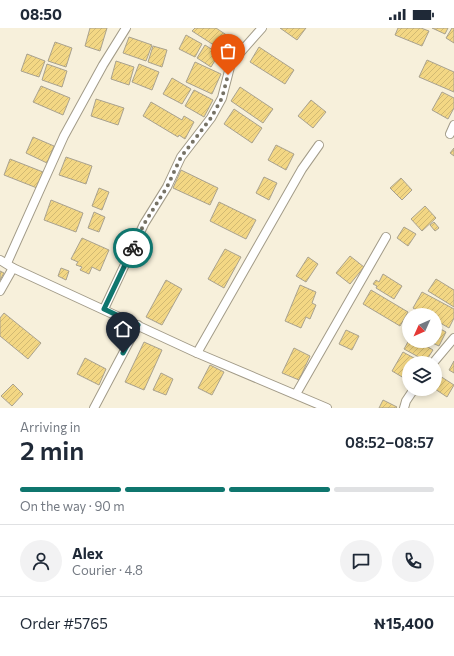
<!DOCTYPE html>
<meta charset="utf-8">
<style>
body{margin:0;font-family:Commissioner,sans-serif;background:#f2f2f3;color:#1f2937;height:100vh;display:flex;flex-direction:column;font-size:15px;white-space:nowrap}
*{box-sizing:border-box;margin:0}
p{font-size:13px;color:#747a83}
.icon{flex:none;width:22px;height:22px;fill:none;stroke:currentColor;stroke-width:2;stroke-linecap:round;stroke-linejoin:round}
.map{position:relative;height:380px;overflow:hidden}
.details{display:flex;flex-direction:column;background:#fff;flex:1}
.details>*{flex:none}
.needle{width:26px;rotate:225deg}
.buttons{position:absolute;left:402px;top:280px;display:grid;gap:8px}
.buttons a{display:grid;place-items:center;width:40px;height:40px;border-radius:50%;background:#fff;box-shadow:0 2px 6px #0003;font-size:20px}
.pin{position:absolute;display:grid;place-items:center;width:34px;height:34px;color:#fff;margin:-41px -17px;border-radius:50% 50% 50% 0;rotate:-45deg;box-shadow:0 0 4px #0007}
.pin .icon{rotate:45deg}
.courier{position:absolute;display:grid;place-items:center;width:40px;height:40px;margin:-20px;border:3px solid #0f766e;border-radius:50%;background:#fff;color:#222;box-shadow:0 1px 5px #0007}
.overview em{font-style:normal;font-weight:600}
.overview div{display:flex;flex-direction:column-reverse}
.overview{display:flex;align-items:center;justify-content:space-between;height:68px;padding:0 20px}
h1{font-size:26px;font-weight:600;line-height:30px}
.bar{display:grid;grid-template-columns:repeat(4,1fr);gap:6px 4px;align-content:center;height:48px;padding:0 20px}
.bar i{height:5px;border-radius:3px;background:#e0e1e3}
.bar .on{background:#0f766e}
.bar p{grid-column:span 4}
.line{display:flex;align-items:center;gap:10px;padding:0 20px;border-top:1px solid #e0e1e3}
.line div{flex:1}
.round{display:grid;place-items:center;flex:none;width:42px;height:42px;border-radius:21px;background:#f2f2f3}
.status{display:flex;justify-content:space-between;align-items:center;height:28px;padding:0 20px;background:#fff;direction:ltr}
.status svg{height:11px;fill:currentColor}
.map>svg:first-child{display:block}
.building{fill:url(#building-hatch);stroke:#a9a28f}
.lines{fill:none;stroke-linecap:round;stroke-linejoin:round}
.street-casing{stroke:#a29b88;stroke-width:10}
.street{stroke:#fff;stroke-width:8}
.done{stroke:#767265;stroke-width:4;stroke-dasharray:0 7.2}
.route{stroke:#0f766e;stroke-width:5}
</style>
<div class="status"><b>08:50</b><svg viewBox="0 0 49 12"><path d="M0 12V9h3v3zM5 12V6h3v6zM10 12V3h3v9zM15 12V0h3v12zM26 1h20v11H26zM47 4h2v5h-2z"/></svg></div>
<div class="map">
<svg width="454" height="380" viewBox="0 0 454 380">
<defs>
<pattern id="building-hatch" width="6" height="6" patternUnits="userSpaceOnUse"><rect width="6" height="6" fill="#f3d784"/><path d="M-1 1l2-2M0 6l6-6M5 7l2-2" fill="none" stroke="#d1b972"/></pattern>
</defs>
<rect width="100%" height="100%" fill="#f7f0db"/>
<!-- building -->
<g class="building">
<polygon points="90,0 107,0 100,23 85,18"/>
<polygon points="195,0 216,0 231,10 223,23 192,3"/>
<polygon points="280,0 306,0 297,12"/>
<polygon points="398,0 421,0 429,3 422,18 395,7"/>
<polygon points="432,0 448,0 445,6"/>
<polygon points="452,0 454,0 454,15 446,10"/>
<polygon points="186,7 202,16 195,29 179,21"/>
<polygon points="129,9 152,17 146,33 123,25"/>
<polygon points="55,14 72,20 66,39 48,33"/>
<polygon points="205,17 219,26 211,39 197,30"/>
<polygon points="153,18 167,22 162,39 148,34"/>
<polygon points="259,19 294,42 285,56 250,34"/>
<polygon points="27,26 45,33 39,49 21,43"/>
<polygon points="427,32 454,44 454,64 419,49"/>
<polygon points="116,33 134,39 129,57 111,51"/>
<polygon points="195,34 221,46 212,66 186,54"/>
<polygon points="47,36 67,43 62,59 42,52"/>
<polygon points="139,36 159,44 152,62 132,54"/>
<polygon points="172,50 191,61 182,76 163,66"/>
<polygon points="41,58 70,70 63,87 33,74"/>
<polygon points="240,59 273,81 263,95 231,73"/>
<polygon points="194,62 213,72 204,89 185,78"/>
<polygon points="442,64 454,70 454,80 448,91 432,82"/>
<polygon points="96,71 124,80 118,97 91,88"/>
<polygon points="311,72 326,84 313,100 298,88"/>
<polygon points="151,74 182,92 184,88 194,94 185,111 179,107 178,109 143,88"/>
<polygon points="234,81 262,100 252,115 224,96"/>
<polygon points="33,109 54,118 47,135 26,125"/>
<polygon points="276,117 294,126 286,142 268,132"/>
<polygon points="454,120 454,128 450,125"/>
<polygon points="66,129 92,138 86,156 59,147"/>
<polygon points="10,131 43,144 37,160 4,147"/>
<polygon points="181,142 218,160 210,177 173,160"/>
<polygon points="264,149 277,155 269,172 256,165"/>
<polygon points="401,150 412,162 402,172 390,160"/>
<polygon points="99,160 109,164 102,182 92,178"/>
<polygon points="51,172 83,185 76,204 44,192"/>
<polygon points="219,174 256,192 246,211 210,193"/>
<polygon points="425,178 436,190 422,203 411,191"/>
<polygon points="94,184 105,189 99,204 88,200"/>
<polygon points="434,194 439,200 435,203 430,197"/>
<polygon points="404,199 416,206 408,218 397,210"/>
<polygon points="82,210 109,222 100,243 92,239 89,246 80,242 82,239 76,237 78,234 71,231"/>
<polygon points="225,221 241,229 224,260 208,251"/>
<polygon points="350,228 364,239 350,256 336,245"/>
<polygon points="308,229 318,236 306,254 296,248"/>
<polygon points="61,240 69,243 66,252 58,248"/>
<polygon points="0,243 4,245 0,252"/>
<polygon points="383,246 402,258 394,271 376,260 377,258 373,256 376,252 379,254"/>
<polygon points="436,251 454,262 454,279 428,263"/>
<polygon points="166,252 182,261 162,297 146,289"/>
<polygon points="300,257 316,264 312,275 316,277 310,291 306,289 301,300 285,293"/>
<polygon points="371,262 408,284 400,298 363,276"/>
<polygon points="422,264 454,281 454,290 449,300 435,292 435,287 425,287 413,280"/>
<polygon points="4,285 41,315 28,331 0,308 0,290"/>
<polygon points="115,294 128,300 121,314 108,307"/>
<polygon points="435,298 446,304 439,318 428,313 435,313"/>
<polygon points="346,302 359,308 352,322 339,316"/>
<polygon points="409,312 418,313 433,322 426,333 404,321"/>
<polygon points="144,314 162,322 144,362 125,354"/>
<polygon points="294,320 310,328 299,352 282,345"/>
<polygon points="403,324 423,335 409,335 409,353 392,343"/>
<polygon points="85,330 106,341 99,357 77,346"/>
<polygon points="454,333 454,345 449,342"/>
<polygon points="210,337 224,344 212,367 198,360"/>
<polygon points="161,345 173,351 166,367 153,362"/>
<polygon points="440,348 454,357 447,369 435,361 435,356"/>
<polygon points="13,356 23,366 12,378 1,368"/>
<polygon points="383,372 397,379 396,380 379,380"/>
</g>
<g class="lines">
<!-- street casing -->
<g class="street-casing">
<g id="street">
<polyline points="450,106 454,97"/>
<polyline points="0,232 13,240 197,325 327,380"/>
<polyline points="7,235 64,108 103,37 126,0"/>
<polyline points="0,263 13,240"/>
<polyline points="104,281 144,196 167,159 181,129 211,90 222,70 231,35 262,0"/>
<polyline points="197,325 302,141 319,117"/>
<polyline points="433,335 454,310"/>
<polyline points="296,366 386,209"/>
<polyline points="94,380 138,297"/>
<polyline points="404,380 406,373 414,361"/>
</g>
</g>
<!-- street -->
<use href="#street" class="street"/>
</g>
<g class="lines">
<!-- done -->
<polyline class="done" points="133,220 144,196 167,159 181,129 211,90 222,70 228,47"/>
<!-- route -->
<polyline class="route" points="123,325 138,297 104,281 133,220"/>
</g>
</svg>
<div class="buttons">
<a><svg class="needle" viewBox="-14 -14 28 28"><path d="M0-13l5 13h-10z" fill="#e53935"/><path d="M0 13l5-13h-10z" fill="#747a83"/></svg></a>
<a><svg class="icon" aria-label="layers" viewBox="0 0 24 24"><path d="M12 4l9 5-9 5-9-5zM3 14l9 5 9-5"/></svg></a>
</div>
<div class="pin" style="left:228px;top:47px;background:#ea580c"><svg class="icon" aria-label="bag" viewBox="0 0 24 24"><path d="M5 8h14l-1 12H6zM9 8a3 3 0 0 1 6 0"/></svg></div>
<div class="pin" style="left:123px;top:325px;background:#1f2937"><svg class="icon" aria-label="home" viewBox="0 0 24 24"><path d="M3 11l9-7 9 7M6 9v11h12V9"/></svg></div>
<div class="courier" style="left:133px;top:220px"><svg class="icon" aria-label="bike" viewBox="0 0 24 24"><circle cx="6" cy="16" r="4"/><circle cx="18" cy="16" r="4"/><path d="M6 16l4-8h5l3 8M10 8l3 8H6M13 5h3"/></svg></div>
</div>
<section class="details">
<div class="overview"><div><h1>2 min</h1><p>Arriving in</p></div><em>08:52–08:57</em></div>
<div class="bar"><i class="on"></i><i class="on"></i><i class="on"></i><i></i><p>On the way · 90 m</p></div>
<div class="line" style="height:72px"><a class="round"><svg class="icon" aria-label="person" viewBox="0 0 24 24"><circle cx="12" cy="8" r="4"/><path d="M4 21q1-7 8-7t8 7"/></svg></a><div><b>Alex</b><p>Courier · 4.8</p></div><a class="round"><svg class="icon" aria-label="chat" viewBox="0 0 24 24"><path d="M4 5h16v11H9l-5 4z"/></svg></a><a class="round"><svg class="icon" aria-label="phone" viewBox="0 0 24 24"><path d="M5 4h4l2 5-3 2q2 4 5 5l2-3 5 2v4C11 20 4 13 5 4z"/></svg></a></div>
<div class="line" style="height:52px"><div>Order #5765</div><b>₦15,400</b></div>
</section>
